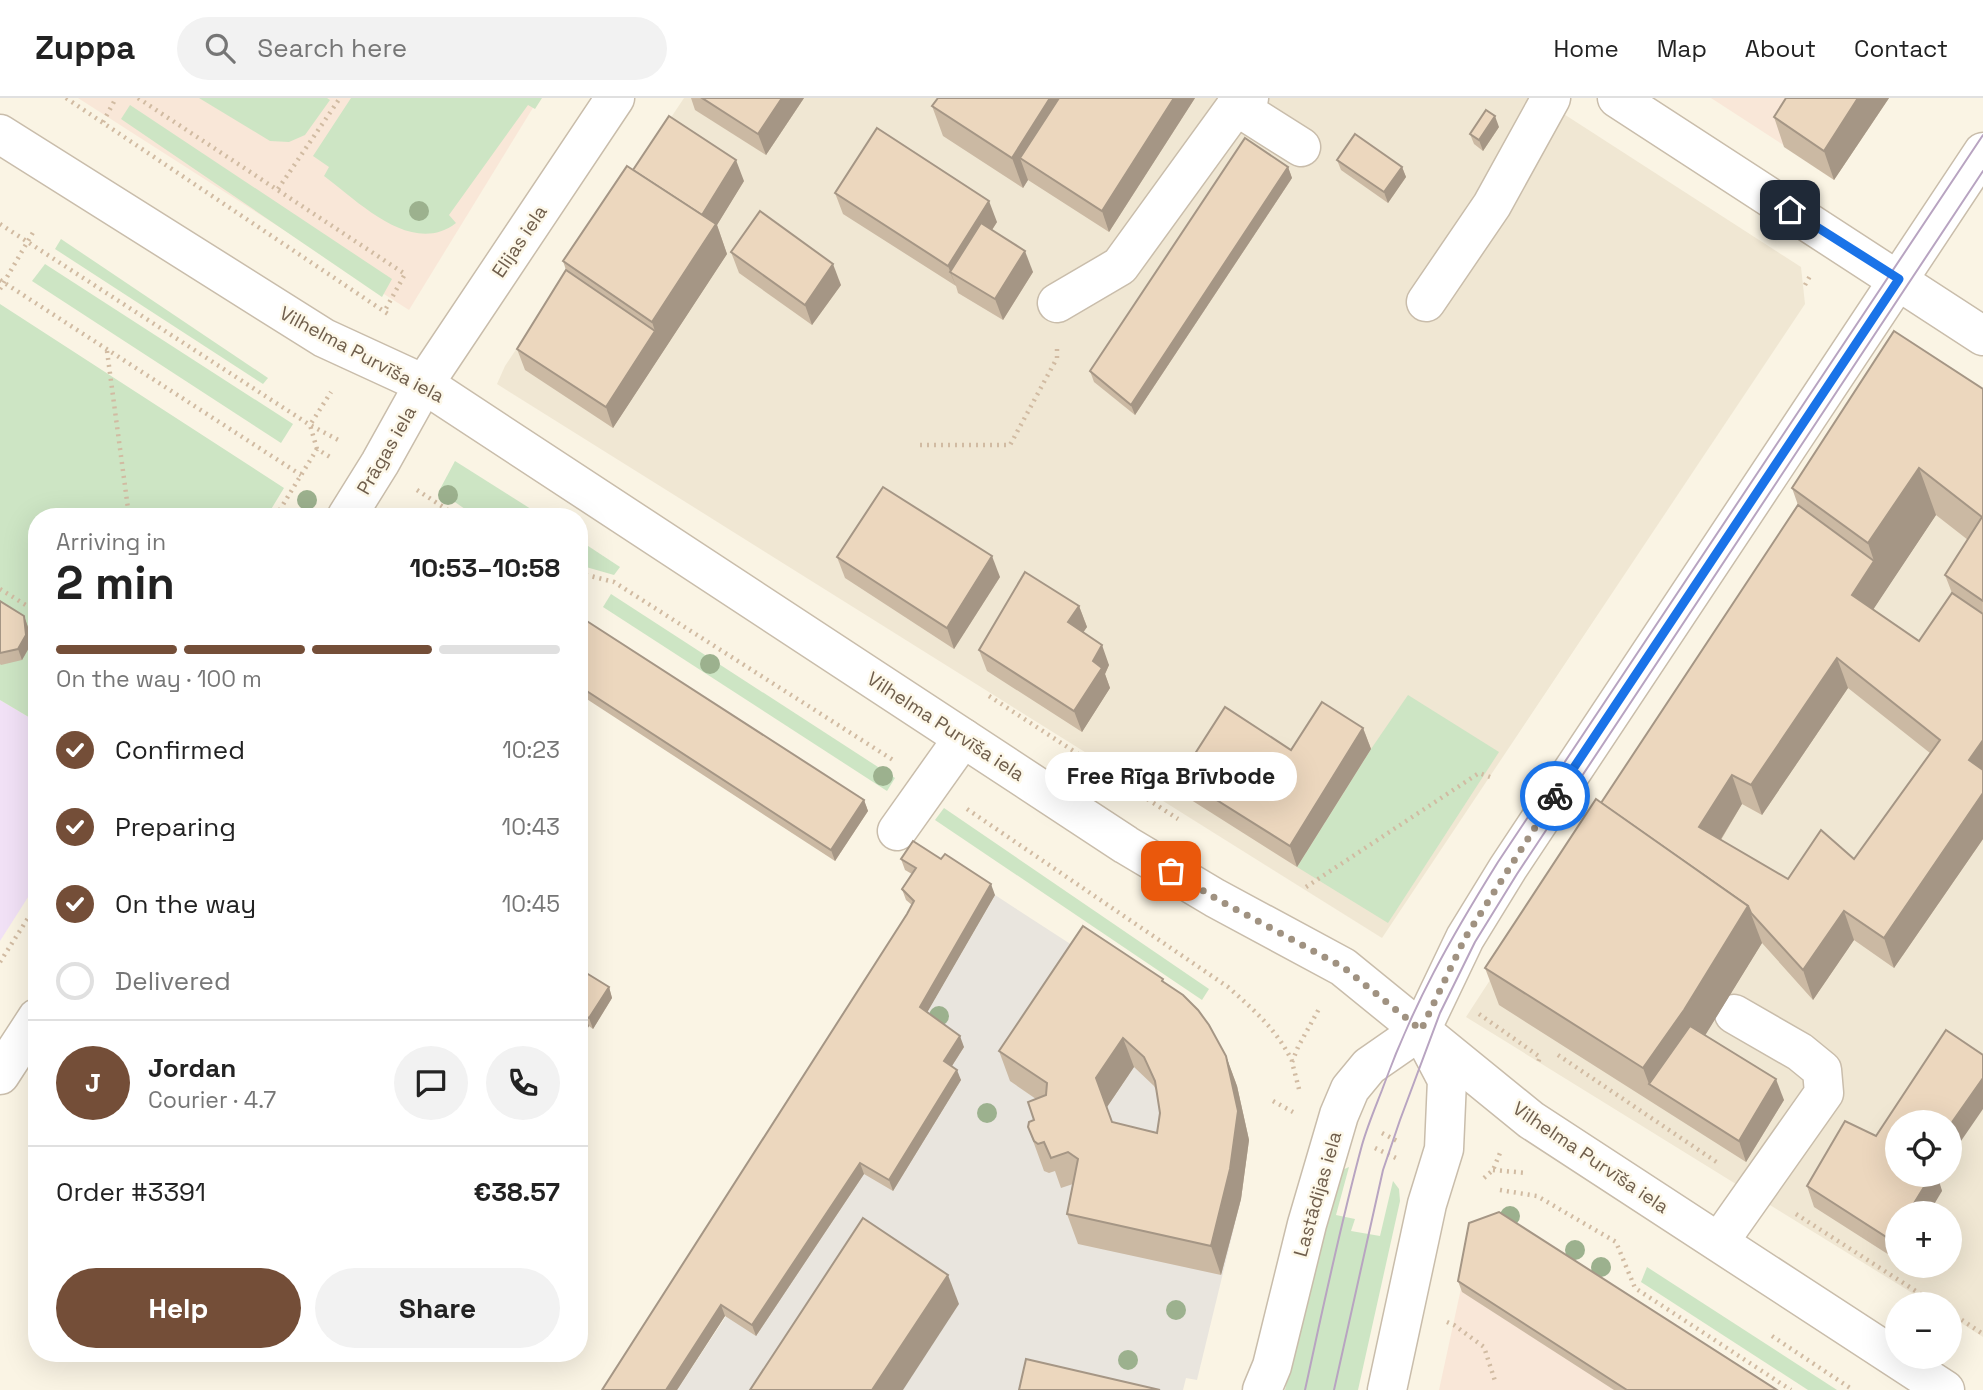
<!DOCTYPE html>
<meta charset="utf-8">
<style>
body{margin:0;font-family:"Space Grotesk",sans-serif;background:#f2f2f2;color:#222;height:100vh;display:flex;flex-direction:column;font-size:26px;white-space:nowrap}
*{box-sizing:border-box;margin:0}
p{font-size:23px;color:#767676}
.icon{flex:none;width:38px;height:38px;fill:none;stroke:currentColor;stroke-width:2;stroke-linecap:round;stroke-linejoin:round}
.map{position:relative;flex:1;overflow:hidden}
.side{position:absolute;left:28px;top:410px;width:560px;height:854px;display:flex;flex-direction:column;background:#fff;border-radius:28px;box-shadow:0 7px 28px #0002}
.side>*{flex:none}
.buttons{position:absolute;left:1885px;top:1012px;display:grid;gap:14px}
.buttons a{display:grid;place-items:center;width:77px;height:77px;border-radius:50%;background:#fff;box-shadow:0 7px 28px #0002;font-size:35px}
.pin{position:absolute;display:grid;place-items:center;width:60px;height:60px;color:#fff;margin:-30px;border-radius:14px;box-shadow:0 4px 10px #0006}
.courier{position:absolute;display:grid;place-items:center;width:70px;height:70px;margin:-35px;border:5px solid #1a73e8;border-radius:50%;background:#fff;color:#222;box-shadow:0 2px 9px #0007}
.bubble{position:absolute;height:49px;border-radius:24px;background:#fff;box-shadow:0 7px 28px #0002;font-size:23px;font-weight:600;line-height:49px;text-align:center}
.overview em{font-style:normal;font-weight:600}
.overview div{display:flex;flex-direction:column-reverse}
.overview{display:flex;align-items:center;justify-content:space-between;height:119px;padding:0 28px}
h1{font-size:46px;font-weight:600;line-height:52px}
.bar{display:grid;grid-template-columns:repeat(4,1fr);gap:10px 7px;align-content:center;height:84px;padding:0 28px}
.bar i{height:9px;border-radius:5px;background:#e0e0e0}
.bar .active{background:#744e38}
.bar p{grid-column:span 4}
.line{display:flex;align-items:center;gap:18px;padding:0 28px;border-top:2px solid #e0e0e0}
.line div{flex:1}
.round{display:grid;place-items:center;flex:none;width:74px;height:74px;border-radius:37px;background:#f2f2f2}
ol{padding:0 28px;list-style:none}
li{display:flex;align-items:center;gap:21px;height:77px}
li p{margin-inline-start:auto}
li .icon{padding:7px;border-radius:50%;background:#744e38;color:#fff;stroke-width:4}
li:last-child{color:#767676}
li i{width:38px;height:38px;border:4px solid #e0e0e0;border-radius:50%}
.primary-button{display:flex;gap:14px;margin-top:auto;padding:14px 28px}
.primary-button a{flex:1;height:80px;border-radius:42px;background:#744e38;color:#fff;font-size:28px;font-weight:600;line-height:80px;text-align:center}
.primary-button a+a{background:#f2f2f2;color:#222}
header{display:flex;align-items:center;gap:42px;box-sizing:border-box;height:98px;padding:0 35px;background:#fff;border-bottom:2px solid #e0e0e0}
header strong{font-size:33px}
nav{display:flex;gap:38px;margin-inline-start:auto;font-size:24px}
.search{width:490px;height:63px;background:#f2f2f2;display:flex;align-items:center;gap:18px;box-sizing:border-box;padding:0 24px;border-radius:38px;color:#767676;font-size:26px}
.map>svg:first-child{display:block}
.residential{fill:#f0e7d3;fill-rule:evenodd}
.commercial{fill:#f9e7d8}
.industrial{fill:#e9e5de}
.education{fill:#f1e1f6}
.green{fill:#cde5c4}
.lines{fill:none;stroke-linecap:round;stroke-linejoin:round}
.minor-casing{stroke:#c9bdab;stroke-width:41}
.path{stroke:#d1bba2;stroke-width:4.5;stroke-dasharray:2 5;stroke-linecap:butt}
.minor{stroke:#fff;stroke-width:38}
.tram{stroke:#b8a4c1;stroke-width:2}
.tree{fill:#9cb18e}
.wall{fill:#cbb9a3;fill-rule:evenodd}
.shaded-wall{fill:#a59685}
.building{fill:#ecd7be;stroke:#a59685;stroke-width:2;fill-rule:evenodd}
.done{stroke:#a09281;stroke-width:7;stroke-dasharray:0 12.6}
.route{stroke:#1a73e8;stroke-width:9}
.labels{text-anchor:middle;stroke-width:5;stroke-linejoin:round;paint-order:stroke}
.street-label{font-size:19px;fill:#6f5e4c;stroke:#fdf8e9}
</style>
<header>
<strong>Zuppa</strong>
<div class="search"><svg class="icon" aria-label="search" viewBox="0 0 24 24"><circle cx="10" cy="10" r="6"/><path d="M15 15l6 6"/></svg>Search here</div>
<nav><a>Home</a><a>Map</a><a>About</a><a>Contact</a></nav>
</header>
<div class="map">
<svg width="1983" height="1292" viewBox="0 0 1983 1292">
<rect width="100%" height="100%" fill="#faf4e4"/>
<!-- residential -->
<g class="residential">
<polygon points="684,0 1539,0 1801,169 1805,206 1382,840 497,286 505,268"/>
<path d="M1885,274l98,35v930l-33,-21v-12h-20l-464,-287zM1897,1024h53v52h-53zM1897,1115h53v52h-53z"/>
</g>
<!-- commercial -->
<g class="commercial">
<polygon points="78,0 539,0 409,212"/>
<polygon points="1711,0 1889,0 1785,48"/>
<polygon points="1473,1135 1765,1292 1439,1292"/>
</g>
<!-- industrial -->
<polygon class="industrial" points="995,797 1092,860 1237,988 1249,1042 1246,1063 1241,1101 1197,1282 1186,1280 1183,1292 677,1292 924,920"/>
<!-- education -->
<polygon class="education" points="0,602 37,624 37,785 0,843"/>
<!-- green -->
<g class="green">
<polygon points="199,0 327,0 330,2 305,37 289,44 270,43"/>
<path d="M351,0h191l-7,11 -7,-4 -79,110 7,8c-44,34 -97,-21 -132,-47l5,-9 -16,-11z"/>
<polygon points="130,7 392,181 382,199 121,21"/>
<polygon points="61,141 268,280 263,286 55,151"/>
<polygon points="45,166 293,326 281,345 32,183"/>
<polygon points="0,206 284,390 267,418 37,418 37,624 0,602"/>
<polygon points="455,363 542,418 475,418 439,393"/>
<polygon points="579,442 620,469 614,477 579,467"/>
<polygon points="611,496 895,680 887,693 603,509"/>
<polygon points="1408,597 1499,654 1388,825 1297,769 1371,651"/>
<polygon points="944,710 1209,891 1202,902 935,722"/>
<polygon points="1349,1069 1336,1117 1355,1121 1351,1133 1380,1138 1393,1083 1399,1091 1400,1103 1358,1292 1285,1292 1325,1115 1340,1073"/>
<polygon points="1647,1169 1837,1292 1808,1292 1641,1184"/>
</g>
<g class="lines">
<!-- minor casing -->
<g class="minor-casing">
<g id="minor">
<polyline points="1617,0 1983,238"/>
<polyline points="1236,8 1301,49"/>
<polyline points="0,36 324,240 424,286 1126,747 1215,800 1343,869 1531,1022 1945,1292"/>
<polyline points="1426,204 1492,107 1551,0"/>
<polyline points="1057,205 1120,168 1236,8 1249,0"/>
<polyline points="347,418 380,365 424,286 615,0"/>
<polyline points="897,733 963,640"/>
<polyline points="0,977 37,920"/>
<polyline points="1719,1144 1824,995 1822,972 1800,954 1734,916"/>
<polyline points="1262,1292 1272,1268 1307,1126 1339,1017 1350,991 1369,968 1421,932 1465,840 1508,770 1983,54"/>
<polyline points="1387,1292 1427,1106 1444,1051 1447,982 1426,942"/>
</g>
</g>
<!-- path -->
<g class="path">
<polyline points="66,0 388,216"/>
<polyline points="138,0 405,176 384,214"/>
<polyline points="103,24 116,0"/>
<polyline points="278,91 340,0"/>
<polyline points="0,126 310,327 342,344"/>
<polyline points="0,182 301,377"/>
<polyline points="1805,187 1810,178"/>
<polyline points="0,191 35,131"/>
<polyline points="107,253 129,418"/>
<polyline points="920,347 1010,347 1057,260 1057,250"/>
<polyline points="317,351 310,327 331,294"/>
<polyline points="417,392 457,418"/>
<polyline points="276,418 317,351 330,359"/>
<polyline points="579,475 614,484 893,662"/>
<polyline points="0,491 37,514"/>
<polyline points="989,598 1178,721"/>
<path d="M967,711l261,178c26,23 49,43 64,74"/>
<polyline points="1306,789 1479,675 1490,679"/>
<polyline points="0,864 37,806"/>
<polyline points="1479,916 1540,959 1537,967"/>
<polyline points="1558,957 1718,1065"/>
<polyline points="1299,991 1292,964 1298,949 1320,909"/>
<polyline points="1273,1003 1293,1014"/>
<polyline points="1382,1035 1399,1044"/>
<polyline points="1375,1050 1396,1060"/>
<polyline points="1493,1072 1527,1075"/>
<polyline points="1484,1080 1493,1072 1500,1055"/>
<polyline points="1500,1092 1537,1098 1616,1144 1635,1190 1791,1292"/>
<polyline points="1796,1116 1936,1206"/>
<polyline points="1950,1214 1983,1236"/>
<polyline points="1447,1224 1454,1227 1484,1249 1496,1286"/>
<polyline points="1772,1238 1853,1292"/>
</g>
<!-- minor -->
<use href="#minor" class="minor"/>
<!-- tram -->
<g class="tram">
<path d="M1305,1292c18,-82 35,-164 57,-245 5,-18 13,-37 20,-55 31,-86 68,-151 116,-228l485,-727"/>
<polyline points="1334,1292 1383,1072 1400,1022 1440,915 1475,844 1517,776 1983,73"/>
</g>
</g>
<!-- trees -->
<g class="tree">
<circle cx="419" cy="113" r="10"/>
<circle cx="448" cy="397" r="10"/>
<circle cx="307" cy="402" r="10"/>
<circle cx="710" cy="566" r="10"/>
<circle cx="883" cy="678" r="10"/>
<circle cx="939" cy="918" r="10"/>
<circle cx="987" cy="1015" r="10"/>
<circle cx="1510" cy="1118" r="10"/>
<circle cx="1575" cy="1152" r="10"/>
<circle cx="1601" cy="1169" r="10"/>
<circle cx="1176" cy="1212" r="10"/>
<circle cx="1128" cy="1262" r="10"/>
</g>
<!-- wall -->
<g class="wall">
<polygon points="691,0 804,0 766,57 695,12"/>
<polygon points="1195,0 1109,134 1028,82 1023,90 943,38 932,8"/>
<polygon points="1889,0 1834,82 1784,49 1774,19"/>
<polygon points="1499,29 1483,53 1474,46 1470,36"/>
<polygon points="1337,62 1402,69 1406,79 1388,105 1341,72"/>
<polygon points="1288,69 1292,80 1135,317 1094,284 1090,273"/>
<polygon points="633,72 744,83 717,127 727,156 613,330 525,272 517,251 566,172 563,163"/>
<polygon points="835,95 997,124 992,132 1033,174 1003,222 958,195 956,188 843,116"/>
<polygon points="731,154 841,187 812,227 739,175"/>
<path d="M1983,291v450l-89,129 -40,-28 -41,60 -51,-57 -57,92 79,65 -38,62 -247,-157 -14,-37 116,-165 197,-298 -6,-17zM1936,417l32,25 -23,35 7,18 -33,48 -46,-32zM1848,590l82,65 -76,106 -66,20 -67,-39 21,-36 20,11z"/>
<polygon points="837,459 1000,479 954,551 845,480"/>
<polygon points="0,503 24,518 28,529 30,548 22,562 1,567 0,566"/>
<polygon points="1079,508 1087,529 1083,534 1109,567 1105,576 1110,590 1082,634 987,573 979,552"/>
<polygon points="579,518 864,702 868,713 835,763 579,596"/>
<polygon points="1363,630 1371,651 1297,769 1188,700 1180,679 1291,652"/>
<polygon points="901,761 995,797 927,914 964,949 952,968 961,982 893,1093 864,1076 756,1238 725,1218 677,1292 602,1292 907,816 912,807 906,802 902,791 912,776 905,772"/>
<polygon points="580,861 585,874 609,889 612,900 593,931 589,928 579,944"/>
<path d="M1164,885l62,73 11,30 12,54 -8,59 -20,76 -143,-31 -11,-30 6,-30 -12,4 -6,-17 -6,2 -5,-2 -16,-44 6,-7 2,-21 -26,-18 -11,-30zM1134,969l20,19 3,6 3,21 -3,20 -45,-11 -5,-15z"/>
<polygon points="1936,1077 1942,1093 1897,1115 1897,1162 1814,1109 1807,1088"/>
<polygon points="1458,1183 1777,1292 1614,1292 1462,1194"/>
</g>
<!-- shaded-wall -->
<g class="shaded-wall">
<polygon points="782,0 804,0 766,57 758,36"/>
<polygon points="1050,0 1080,0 1020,60 1028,82 1023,90 1012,60"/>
<polygon points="1174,0 1195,0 1109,134 1102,113"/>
<polygon points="1858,0 1889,0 1834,82 1824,53"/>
<polygon points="1495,18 1499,29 1483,53 1479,42"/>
<polygon points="736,62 744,83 717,127 727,156 613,330 606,309 655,233 652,224 700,121"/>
<polygon points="1288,69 1292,80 1135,317 1131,307"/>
<polygon points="1402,69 1406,79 1388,105 1384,94"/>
<polygon points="989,103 997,124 961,180 950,174 956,188 948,168"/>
<polygon points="1025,153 1033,174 1003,222 995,201"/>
<polygon points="833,166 841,187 812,227 805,207"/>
<polygon points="1919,370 1936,417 1863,527 1852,497 1874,463 1868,445"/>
<polygon points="992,458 1000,479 954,551 947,530"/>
<polygon points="1079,508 1087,529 1076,545 1068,524"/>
<polygon points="24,518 28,529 30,548 22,562 18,551"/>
<polygon points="1102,547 1109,567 1105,576 1110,590 1082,634 1074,613 1093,563"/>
<polygon points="1837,560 1848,590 1762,717 1751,687"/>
<polygon points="1363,630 1371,651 1297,769 1290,748"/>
<polygon points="1983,642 1983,688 1969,662"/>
<polygon points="1732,677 1742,706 1710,759 1699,729"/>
<polygon points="1983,695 1983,741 1894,870 1884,840"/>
<polygon points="864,702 868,713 835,763 831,752"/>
<polygon points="991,786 995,797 924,920 920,909"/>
<polygon points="1748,808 1762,845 1698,949 1649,986 1643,970"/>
<polygon points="1844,813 1854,842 1813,902 1803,872"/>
<polygon points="580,861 588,882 579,896 579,863"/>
<polygon points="609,889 612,900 593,931 589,920"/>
<polygon points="585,918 589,928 579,944 579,926"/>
<polygon points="960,938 964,949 948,974 944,963"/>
<polygon points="1123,940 1134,969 1107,1009 1096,980"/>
<polygon points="1226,958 1237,988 1249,1042 1241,1101 1221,1177 1211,1148"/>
<polygon points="957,972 961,982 893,1093 889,1082"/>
<polygon points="1983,980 1983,1011 1950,1059 1950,1027"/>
<polygon points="1776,981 1784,1002 1746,1064 1739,1043"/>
<polygon points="860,1065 864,1076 756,1238 752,1227"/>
<polygon points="1927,1076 1937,1076 1942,1093 1929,1115 1908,1115"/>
<polygon points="1897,1132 1897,1159 1891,1142"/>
<polygon points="948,1177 959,1206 903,1292 872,1292"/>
<polygon points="721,1207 725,1218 677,1292 666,1292"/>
</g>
<!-- building -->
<g class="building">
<polygon points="702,0 782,0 758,36"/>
<polygon points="938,0 1050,0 1012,60 932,8"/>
<polygon points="1059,0 1174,0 1102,113 1020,60"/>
<polygon points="1786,0 1858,0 1824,53 1774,19"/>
<polygon points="1486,12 1495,18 1479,42 1470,36"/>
<polygon points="669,18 736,62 702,117 633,72"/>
<polygon points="877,30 989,103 948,168 835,95"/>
<polygon points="1355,36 1402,69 1384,94 1337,62"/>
<polygon points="1245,40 1288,69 1131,307 1090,273"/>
<polygon points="627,68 716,126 652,224 563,163"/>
<polygon points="760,113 833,166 805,207 731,154"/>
<polygon points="981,125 1025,153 995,201 950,174"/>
<polygon points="566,172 655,233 606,309 517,251"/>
<polygon points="1894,233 1983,291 1983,503 1945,477 1982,419 1919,370 1868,445 1792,390"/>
<polygon points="883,389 992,458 947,530 837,459"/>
<path d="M1798,407l76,56 -22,34 67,46 33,-48 31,21v126l-14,20 14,10v23l-99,145 -40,-27 -41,59 -52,-57 -3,-7 -147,-103zM1837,560l103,82 -86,119 -33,-29 -33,49 -89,-52 33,-52 19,10z"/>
<polygon points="1025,474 1079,508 1068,524 1102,547 1093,563 1102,570 1074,613 979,552"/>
<polygon points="0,503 24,518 26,537 18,551 0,555"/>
<polygon points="579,518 864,702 831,752 579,588"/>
<polygon points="1322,604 1363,630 1290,748 1180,679 1225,609 1291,652"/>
<polygon points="1596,701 1748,808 1684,912 1643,970 1485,870"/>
<polygon points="913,743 941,761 945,756 991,786 920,909 960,938 944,963 957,972 889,1082 860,1065 752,1227 721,1207 666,1292 602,1292 907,816 914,803 902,791 916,770 901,761"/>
<path d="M1083,828l80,53 -1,2 21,14 15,15 11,15 17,31 12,55 -8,58 -19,77 -144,-32 11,-55 -10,-7 -17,6 -7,-16 -6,2 -4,-3 -6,-14 1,-5 5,-2 -6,-18 18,-7 1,-12 -48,-32zM1123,940l21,19 11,24 5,32 -3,20 -45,-11 -16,-44z"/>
<polygon points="583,873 609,889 589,920 585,918 579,926 579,879"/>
<polygon points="1690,928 1776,981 1739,1043 1649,986"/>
<polygon points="1946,932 1983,957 1983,980 1950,1027 1950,1024 1897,1024 1897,1076 1932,1076 1908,1115 1897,1115 1897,1132 1891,1142 1807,1088 1845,1023 1876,1038"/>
<polygon points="1499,1114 1777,1292 1627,1292 1458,1183 1469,1125"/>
<polygon points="863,1120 948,1177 872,1292 750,1292"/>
<polygon points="1026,1261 1160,1292 1019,1292"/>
</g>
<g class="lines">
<!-- done -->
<polyline class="done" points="1171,773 1215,800 1343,869 1421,932 1465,840 1555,698"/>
<!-- route -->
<polyline class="route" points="1555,698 1899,181 1790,112"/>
</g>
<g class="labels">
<!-- street labels -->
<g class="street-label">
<text transform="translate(519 143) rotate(-56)" y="7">Elijas iela</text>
<text transform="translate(362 256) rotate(28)" y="7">Vilhelma Purvīša iela</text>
<text transform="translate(386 352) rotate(-60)" y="7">Prāgas iela</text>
<text transform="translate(946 628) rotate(33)" y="7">Vilhelma Purvīša iela</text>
<text transform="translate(1591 1059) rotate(34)" y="7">Vilhelma Purvīša iela</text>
<text transform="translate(1317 1096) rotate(-74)" y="7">Lastādijas iela</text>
</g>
</g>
</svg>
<div class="buttons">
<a><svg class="icon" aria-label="locate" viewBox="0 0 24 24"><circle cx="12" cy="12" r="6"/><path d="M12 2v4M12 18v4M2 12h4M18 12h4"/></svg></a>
<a>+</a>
<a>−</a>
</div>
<div class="pin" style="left:1171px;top:773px;background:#ea580c"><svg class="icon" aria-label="bag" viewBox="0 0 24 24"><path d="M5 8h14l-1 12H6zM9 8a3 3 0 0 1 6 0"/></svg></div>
<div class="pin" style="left:1790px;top:112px;background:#1f2937"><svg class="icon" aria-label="home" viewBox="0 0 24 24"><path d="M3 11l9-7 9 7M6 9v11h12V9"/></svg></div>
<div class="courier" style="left:1555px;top:698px"><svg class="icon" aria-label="bike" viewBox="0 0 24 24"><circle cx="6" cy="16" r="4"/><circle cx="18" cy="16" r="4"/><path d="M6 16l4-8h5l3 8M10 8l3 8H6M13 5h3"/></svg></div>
<div class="bubble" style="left:1045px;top:654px;width:252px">Free Rīga Brīvbode</div>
<section class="side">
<div class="overview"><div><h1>2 min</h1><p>Arriving in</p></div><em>10:53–10:58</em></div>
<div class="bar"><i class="active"></i><i class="active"></i><i class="active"></i><i></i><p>On the way · 100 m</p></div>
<ol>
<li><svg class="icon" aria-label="check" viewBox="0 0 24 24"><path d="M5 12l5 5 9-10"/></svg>Confirmed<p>10:23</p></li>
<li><svg class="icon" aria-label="check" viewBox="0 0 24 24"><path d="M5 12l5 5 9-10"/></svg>Preparing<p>10:43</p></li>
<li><svg class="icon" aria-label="check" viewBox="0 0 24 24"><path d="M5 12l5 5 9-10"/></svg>On the way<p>10:45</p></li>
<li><i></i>Delivered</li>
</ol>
<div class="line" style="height:126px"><b class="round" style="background:#744e38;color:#fff">J</b><div><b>Jordan</b><p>Courier · 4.7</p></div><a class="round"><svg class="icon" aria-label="chat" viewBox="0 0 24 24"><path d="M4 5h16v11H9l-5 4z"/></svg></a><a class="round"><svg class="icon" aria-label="phone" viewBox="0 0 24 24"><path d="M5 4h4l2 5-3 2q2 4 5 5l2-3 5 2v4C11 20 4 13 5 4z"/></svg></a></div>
<div class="line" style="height:91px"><div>Order #3391</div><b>€38.57</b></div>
<div class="primary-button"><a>Help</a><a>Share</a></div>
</section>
</div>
